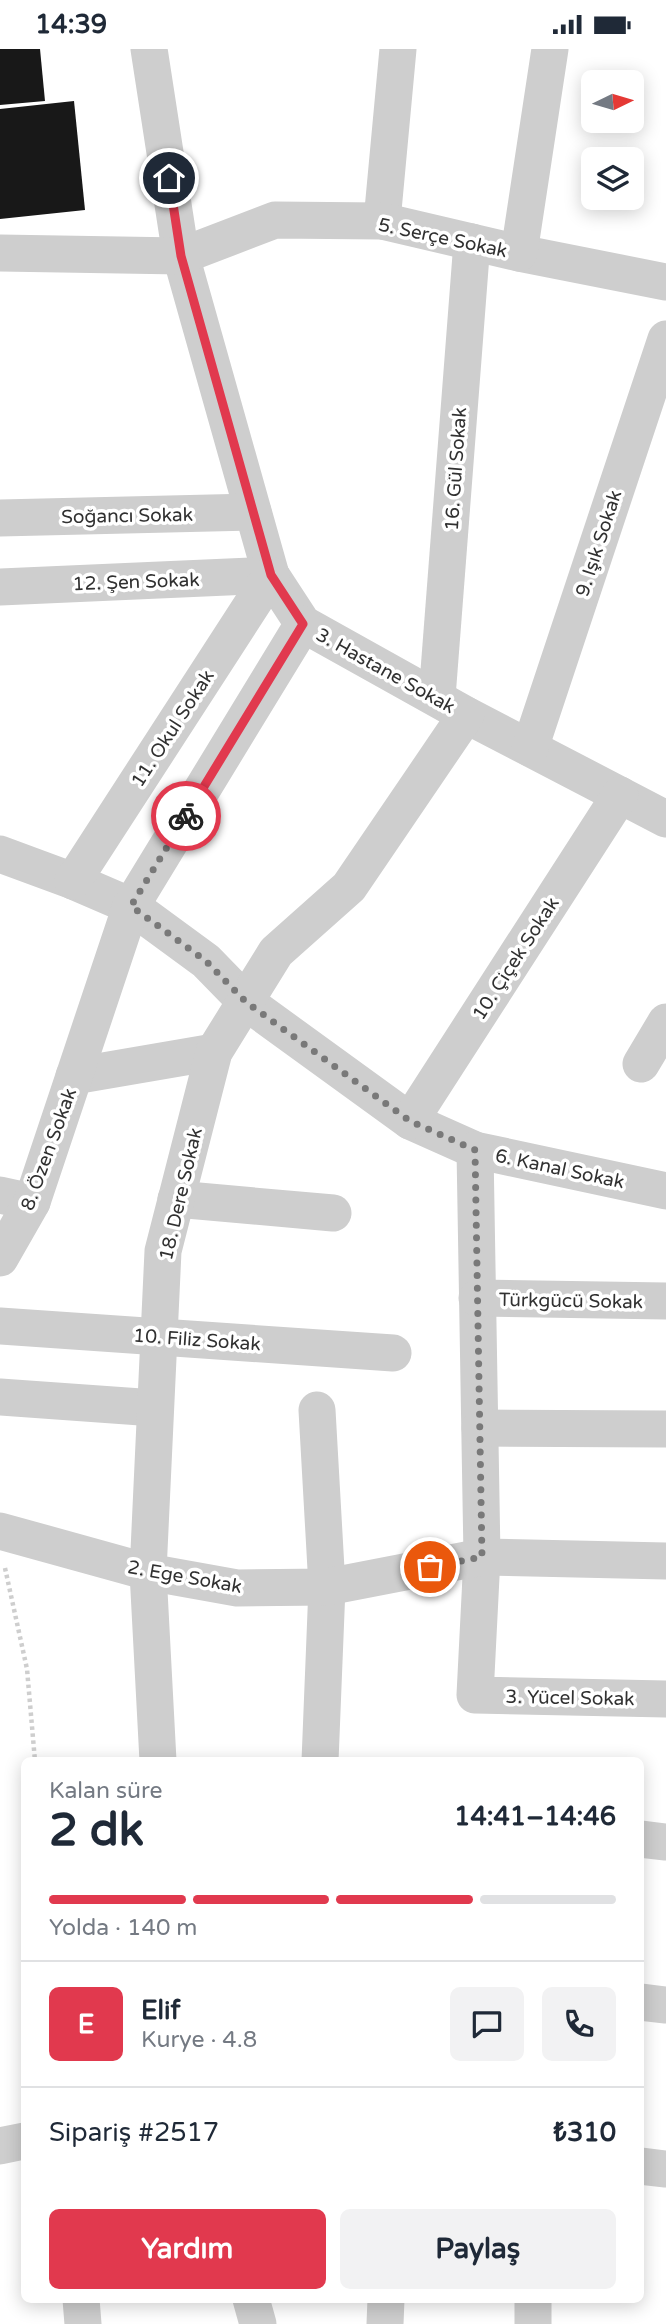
<!DOCTYPE html>
<html lang="tr">
<meta charset="utf-8">
<style>
body{margin:0;font-family:"Varela Round",sans-serif;background:#f2f2f3;color:#1f2937;height:100vh;display:flex;flex-direction:column;font-size:26px;white-space:nowrap}
*{box-sizing:border-box;margin:0}
p{font-size:23px;color:#747a83}
.icon{flex:none;width:38px;height:38px;fill:none;stroke:currentColor;stroke-width:2;stroke-linecap:round;stroke-linejoin:round}
.map{position:relative;flex:1;overflow:hidden}
.panel{position:absolute;left:21px;top:1708px;width:623px;height:546px;display:flex;flex-direction:column;background:#fff;border-radius:10px;box-shadow:0 4px 18px #0003}
.panel>*{flex:none}
.needle{width:46px;rotate:85deg}
.controls{position:absolute;left:581px;top:21px;display:grid;gap:14px}
.controls a{display:grid;place-items:center;width:63px;height:63px;border-radius:10px;background:#fff;box-shadow:0 4px 18px #0003;font-size:35px}
.pin{position:absolute;display:grid;place-items:center;width:60px;height:60px;color:#fff;margin:-30px;border:4px solid #fff;border-radius:50%;box-shadow:0 2px 7px #0007}
.courier{position:absolute;display:grid;place-items:center;width:70px;height:70px;margin:-35px;border:5px solid #e1394e;border-radius:50%;background:#fff;color:#222;box-shadow:0 2px 9px #0007}
.headline em{font-style:normal;font-weight:700}
.headline div{display:flex;flex-direction:column-reverse}
.headline{display:flex;align-items:center;justify-content:space-between;height:119px;padding:0 28px}
h1{font-size:46px;font-weight:700;line-height:52px}
.bar{display:grid;grid-template-columns:repeat(4,1fr);gap:10px 7px;align-content:center;height:84px;padding:0 28px}
.bar i{height:9px;border-radius:5px;background:#e0e1e3}
.bar .selected{background:#e1394e}
.bar p{grid-column:span 4}
.line{display:flex;align-items:center;gap:18px;padding:0 28px;border-top:2px solid #e0e1e3}
.line div{flex:1}
.round{display:grid;place-items:center;flex:none;width:74px;height:74px;border-radius:10px;background:#f2f2f3}
.cta{display:flex;gap:14px;margin-top:auto;padding:14px 28px}
.cta a{flex:1;height:80px;border-radius:10px;background:#e1394e;color:#fff;font-size:28px;font-weight:700;line-height:80px;text-align:center}
.cta a+a{background:#f2f2f3;color:#1f2937}
.status{display:flex;justify-content:space-between;align-items:center;height:49px;padding:0 35px;background:#fff;direction:ltr}
.status svg{height:19px;fill:currentColor}
.map>svg:first-child{display:block}
.building{fill:#181818}
.lines{fill:none;stroke-linecap:round;stroke-linejoin:round}
.path{stroke:#cecece;stroke-width:4.5;stroke-dasharray:3.5 3.5;stroke-linecap:butt}
.minor{stroke:#cecece;stroke-width:37}
.done{stroke:#797979;stroke-width:7;stroke-dasharray:0 12.6}
.route{stroke:#e1394e;stroke-width:9}
.labels{text-anchor:middle;stroke-width:7;stroke-linejoin:round;paint-order:stroke}
.street-label{font-size:19px;fill:#313131;stroke:#fff}
</style>
<div class="status"><b>14:39</b><svg viewBox="0 0 49 12"><path d="M0 12V9h3v3zM5 12V6h3v6zM10 12V3h3v9zM15 12V0h3v12zM26 1h20v11H26zM47 4h2v5h-2z"/></svg></div>
<div class="map">
<svg width="666" height="2275" viewBox="0 0 666 2275">
<rect width="100%" height="100%" fill="#fff"/>
<!-- building -->
<g class="building">
<polygon points="0,0 40,0 45,52 0,56"/>
<polygon points="74,52 85,161 0,170 0,60"/>
</g>
<g class="lines">
<!-- path -->
<polyline class="path" points="5,1519 27,1620 35,1712"/>
<!-- minor -->
<g class="minor">
<polyline points="149,0 181,207 271,526 303,575 466,666 666,770"/>
<polyline points="382,172 398,0"/>
<polyline points="0,204 181,207 275,171 382,172 519,204 666,233"/>
<polyline points="519,204 550,0"/>
<polyline points="0,469 253,463"/>
<polyline points="0,538 271,526"/>
<polyline points="437,648 472,193"/>
<polyline points="530,699 666,290"/>
<polyline points="0,805 73,832 131,857 206,912 246,953 410,1072 475,1101 666,1142"/>
<polyline points="73,832 271,526"/>
<polyline points="641,1015 666,973"/>
<polyline points="74,1027 214,1003"/>
<polyline points="410,1072 620,746"/>
<polyline points="475,1101 482,1508 475,1646 666,1650"/>
<polyline points="0,1146 32,1153"/>
<polyline points="176,1150 333,1164"/>
<polyline points="0,1209 32,1153 131,857 303,575"/>
<polyline points="477,1249 666,1252"/>
<polyline points="0,1277 393,1304"/>
<polyline points="0,1348 155,1359"/>
<polyline points="317,1361 327,1538 320,1712"/>
<polyline points="480,1379 666,1380"/>
<polyline points="0,1482 148,1523 237,1539 327,1538 482,1508 666,1512"/>
<polyline points="158,1712 148,1523 163,1202 214,1003 276,903 349,838 466,666"/>
<polyline points="640,1790 666,1793"/>
<polyline points="640,1953 666,1956"/>
<polyline points="0,2097 24,2092"/>
<polyline points="640,2117 666,2120"/>
<polyline points="81,2250 83,2275"/>
<polyline points="251,2250 258,2275"/>
<polyline points="385,2275 386,2250"/>
<polyline points="533,2275 533,2250"/>
</g>
</g>
<g class="lines">
<!-- done -->
<polyline class="done" points="186,767 131,857 206,912 246,953 410,1072 475,1101 482,1508 430,1518"/>
<!-- route -->
<polyline class="route" points="169,129 181,207 271,526 303,575 186,767"/>
</g>
<g class="labels">
<!-- street labels -->
<g class="street-label">
<text transform="translate(443 188) rotate(12)" y="7">5. Serçe Sokak</text>
<text transform="translate(455 420) rotate(-86)" y="7">16. Gül Sokak</text>
<text transform="translate(127 466) rotate(-1)" y="7">Soğancı Sokak</text>
<text transform="translate(598 494) rotate(-72)" y="7">9. Işık Sokak</text>
<text transform="translate(136 532) rotate(-2)" y="7">12. Şen Sokak</text>
<text transform="translate(386 621) rotate(29)" y="7">3. Hastane Sokak</text>
<text transform="translate(172 679) rotate(-57)" y="7">11. Okul Sokak</text>
<text transform="translate(515 909) rotate(-57)" y="7">10. Çiçek Sokak</text>
<text transform="translate(48 1100) rotate(-70)" y="7">8. Özen Sokak</text>
<text transform="translate(560 1119) rotate(12)" y="7">6. Kanal Sokak</text>
<text transform="translate(180 1145) rotate(-77)" y="7">18. Dere Sokak</text>
<text transform="translate(571 1251) rotate(1)" y="7">Türkgücü Sokak</text>
<text transform="translate(197 1290) rotate(4)" y="7">10. Filiz Sokak</text>
<text transform="translate(185 1527) rotate(10)" y="7">2. Ege Sokak</text>
<text transform="translate(570 1648) rotate(1)" y="7">3. Yücel Sokak</text>
</g>
</g>
</svg>
<div class="controls">
<a><svg class="needle" viewBox="-14 -14 28 28"><path d="M0-13l5 13h-10z" fill="#e53935"/><path d="M0 13l5-13h-10z" fill="#747a83"/></svg></a>
<a><svg class="icon" aria-label="layers" viewBox="0 0 24 24"><path d="M12 4l9 5-9 5-9-5zM3 14l9 5 9-5"/></svg></a>
</div>
<div class="pin" style="left:430px;top:1518px;background:#ea580c"><svg class="icon" aria-label="bag" viewBox="0 0 24 24"><path d="M5 8h14l-1 12H6zM9 8a3 3 0 0 1 6 0"/></svg></div>
<div class="pin" style="left:169px;top:129px;background:#1f2937"><svg class="icon" aria-label="home" viewBox="0 0 24 24"><path d="M3 11l9-7 9 7M6 9v11h12V9"/></svg></div>
<div class="courier" style="left:186px;top:767px"><svg class="icon" aria-label="bike" viewBox="0 0 24 24"><circle cx="6" cy="16" r="4"/><circle cx="18" cy="16" r="4"/><path d="M6 16l4-8h5l3 8M10 8l3 8H6M13 5h3"/></svg></div>
<section class="panel">
<div class="headline"><div><h1>2 dk</h1><p>Kalan süre</p></div><em>14:41–14:46</em></div>
<div class="bar"><i class="selected"></i><i class="selected"></i><i class="selected"></i><i></i><p>Yolda · 140 m</p></div>
<div class="line" style="height:126px"><b class="round" style="background:#e1394e;color:#fff">E</b><div><b>Elif</b><p>Kurye · 4.8</p></div><a class="round"><svg class="icon" aria-label="chat" viewBox="0 0 24 24"><path d="M4 5h16v11H9l-5 4z"/></svg></a><a class="round"><svg class="icon" aria-label="phone" viewBox="0 0 24 24"><path d="M5 4h4l2 5-3 2q2 4 5 5l2-3 5 2v4C11 20 4 13 5 4z"/></svg></a></div>
<div class="line" style="height:91px"><div>Sipariş #2517</div><b>₺310</b></div>
<div class="cta"><a>Yardım</a><a>Paylaş</a></div>
</section>
</div>
